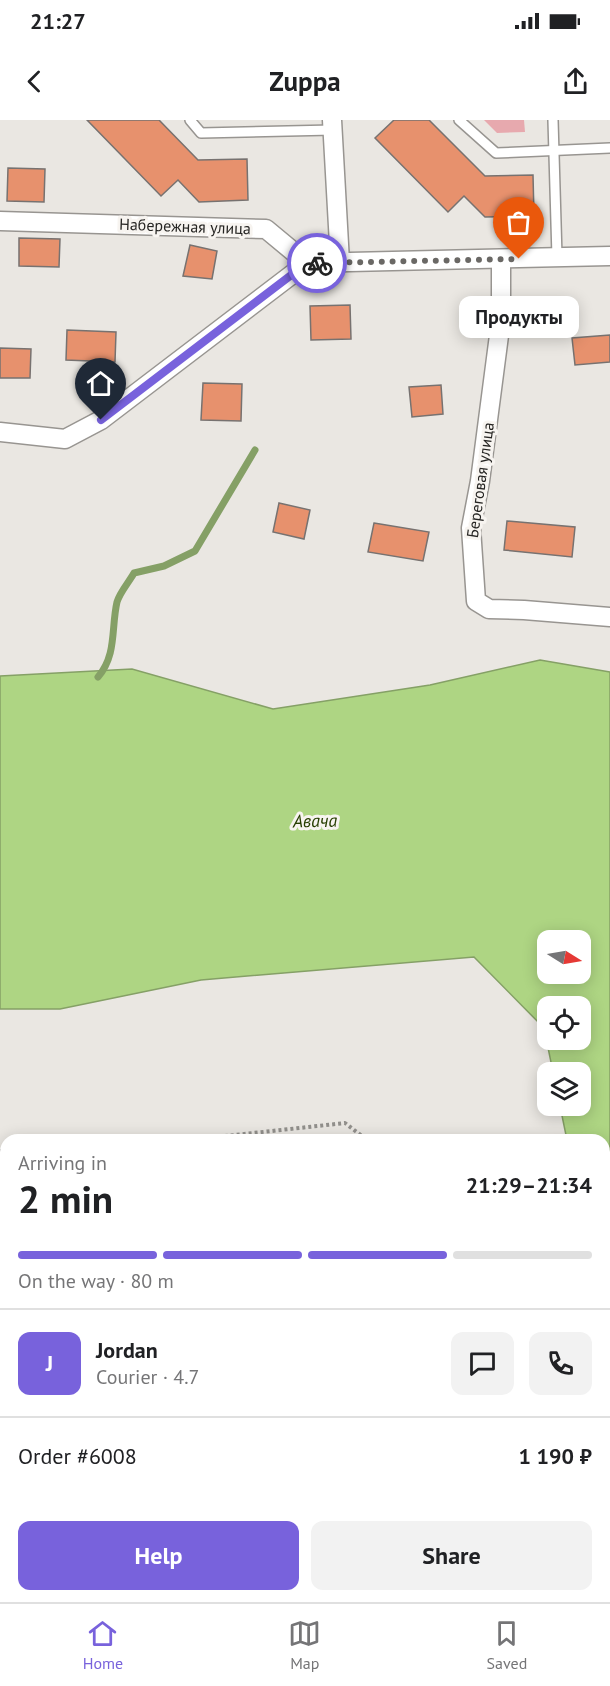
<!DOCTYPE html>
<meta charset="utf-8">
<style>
body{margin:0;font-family:"PT Sans",sans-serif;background:#f2f2f2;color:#202124;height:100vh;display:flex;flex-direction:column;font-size:22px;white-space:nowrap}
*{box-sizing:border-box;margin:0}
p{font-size:20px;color:#757577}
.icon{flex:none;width:33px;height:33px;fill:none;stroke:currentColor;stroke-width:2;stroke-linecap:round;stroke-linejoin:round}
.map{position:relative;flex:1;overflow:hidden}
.drawer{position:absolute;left:0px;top:1014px;width:610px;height:468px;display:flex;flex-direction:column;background:#fff;border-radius:18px 18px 0 0;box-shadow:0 3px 15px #0003}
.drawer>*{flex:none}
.needle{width:39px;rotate:101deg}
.tools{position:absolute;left:537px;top:810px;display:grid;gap:12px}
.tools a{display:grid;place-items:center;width:54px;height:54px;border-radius:12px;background:#fff;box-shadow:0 3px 15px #0003;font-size:30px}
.pin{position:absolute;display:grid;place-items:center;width:51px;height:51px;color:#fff;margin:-62px -26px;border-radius:50% 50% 50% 0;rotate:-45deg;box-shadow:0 0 6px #0007}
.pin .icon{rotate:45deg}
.courier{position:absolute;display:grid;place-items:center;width:60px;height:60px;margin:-30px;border:4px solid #7862dc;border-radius:50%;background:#fff;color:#222;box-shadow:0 2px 8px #0007}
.bubble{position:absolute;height:42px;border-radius:12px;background:#fff;box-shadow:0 3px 15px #0003;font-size:20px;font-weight:800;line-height:42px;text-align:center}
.summary em{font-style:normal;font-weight:800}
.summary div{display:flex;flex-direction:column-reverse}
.summary{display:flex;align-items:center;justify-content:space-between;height:102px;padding:0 18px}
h1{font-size:39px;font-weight:800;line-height:45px}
.bar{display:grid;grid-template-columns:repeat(4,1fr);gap:9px 6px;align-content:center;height:72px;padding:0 18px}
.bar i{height:8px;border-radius:4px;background:#e0e0e0}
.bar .active{background:#7862dc}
.bar p{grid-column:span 4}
.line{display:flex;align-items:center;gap:15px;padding:0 18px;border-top:2px solid #e0e0e0}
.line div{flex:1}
.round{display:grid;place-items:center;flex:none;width:63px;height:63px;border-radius:12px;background:#f2f2f2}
.action{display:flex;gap:12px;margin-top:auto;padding:12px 18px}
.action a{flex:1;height:69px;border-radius:12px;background:#7862dc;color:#fff;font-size:24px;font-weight:800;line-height:69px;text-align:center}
.action a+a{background:#f2f2f2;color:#202124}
.status{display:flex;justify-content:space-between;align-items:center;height:42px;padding:0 30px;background:#fff;direction:ltr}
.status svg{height:16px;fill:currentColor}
header{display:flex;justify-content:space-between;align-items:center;height:78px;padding:0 18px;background:#fff;font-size:27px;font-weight:800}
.dock{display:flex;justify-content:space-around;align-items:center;height:84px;border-top:2px solid #e0e0e0;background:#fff;font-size:16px;color:#757577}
.dock a{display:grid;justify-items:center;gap:3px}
.dock .active{color:#7862dc}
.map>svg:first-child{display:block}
.green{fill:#e7a9ae}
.water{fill:#aed583;stroke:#85a066;stroke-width:1.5;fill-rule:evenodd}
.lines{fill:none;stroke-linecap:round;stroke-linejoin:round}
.stream{stroke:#85a066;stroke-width:7}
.building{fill:#e7916d;stroke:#777270;stroke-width:1.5}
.service-casing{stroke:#989591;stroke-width:12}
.minor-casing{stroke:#989591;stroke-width:21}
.path{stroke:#92908c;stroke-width:4;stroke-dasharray:3 3;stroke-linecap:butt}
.service{stroke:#fff;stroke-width:9}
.minor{stroke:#fff;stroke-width:18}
.done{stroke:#6a6865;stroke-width:6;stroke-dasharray:0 10.8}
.route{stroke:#7862dc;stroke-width:8}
.labels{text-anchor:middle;stroke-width:6;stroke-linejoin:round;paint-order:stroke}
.street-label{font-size:16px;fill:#252422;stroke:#f7f4f0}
.water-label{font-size:18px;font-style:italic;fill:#273e01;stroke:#f7f4f0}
</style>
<div class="status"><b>21:27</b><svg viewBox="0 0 49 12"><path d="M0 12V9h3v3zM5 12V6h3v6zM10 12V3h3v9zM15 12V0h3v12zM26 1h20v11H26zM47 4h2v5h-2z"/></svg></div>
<header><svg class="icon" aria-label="back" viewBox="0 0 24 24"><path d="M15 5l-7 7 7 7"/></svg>Zuppa<svg class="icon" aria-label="share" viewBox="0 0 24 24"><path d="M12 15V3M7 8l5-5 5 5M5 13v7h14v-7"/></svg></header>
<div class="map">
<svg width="610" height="1482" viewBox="0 0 610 1482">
<rect width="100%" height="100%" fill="#eae7e2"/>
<!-- green -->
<polygon class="green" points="484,0 524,0 525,12 497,13"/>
<!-- water -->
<path class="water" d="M540,540l70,12v626l-6,-15v-143h-37l-7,-34h20v-34h-27l-9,-44 -70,-71 -273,23 -141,29h-60v-333l132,-7 141,40 157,-24zM548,820h32v34h-32zM548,886h32v34h-32z"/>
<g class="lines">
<!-- stream -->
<path class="stream" d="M98,557c19,-22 13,-49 19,-75 3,-10 12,-20 17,-29l30,-7 31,-15 60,-101"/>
</g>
<!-- building -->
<g class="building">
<polygon points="87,0 159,0 198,40 247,39 248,80 199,82 178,60 161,76"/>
<polygon points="394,0 429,0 485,56 533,55 534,96 485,97 464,76 448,92 375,18"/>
<polygon points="8,48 45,49 44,82 7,81"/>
<polygon points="19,118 60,119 59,147 19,146"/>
<polygon points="190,125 217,131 212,159 183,156"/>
<polygon points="350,185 351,219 311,220 310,186"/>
<polygon points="67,210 116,212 115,242 66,240"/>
<polygon points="610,215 610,242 575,245 572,218"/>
<polygon points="0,228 31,229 30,258 0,258"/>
<polygon points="203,263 242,264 241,301 201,300"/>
<polygon points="441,265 443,294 412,297 409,267"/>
<polygon points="279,383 310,390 304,419 273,412"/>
<polygon points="507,401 575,407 572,437 504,430"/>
<polygon points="374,403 429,412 423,441 368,432"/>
</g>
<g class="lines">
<!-- service casing -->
<g class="service-casing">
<g id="service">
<polyline points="190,0 201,13 333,10"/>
<polyline points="459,0 496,33 610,28"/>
<polyline points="553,0 557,137"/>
</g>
</g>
<!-- minor casing -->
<g class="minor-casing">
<g id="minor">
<polyline points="332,0 340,142"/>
<polyline points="0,101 266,109 307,143 610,136"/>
<polyline points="501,139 501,200 480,361 471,408 476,481 489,489 524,490 610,497"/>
<polyline points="0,312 65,319 101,300 307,143"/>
</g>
</g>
<!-- path -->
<g class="path">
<polyline points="189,1020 345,1003 367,1020"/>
<polyline points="0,1031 6,1031"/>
</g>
<!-- service -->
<use href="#service" class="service"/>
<!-- minor -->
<use href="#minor" class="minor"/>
</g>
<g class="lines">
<!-- done -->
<polyline class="done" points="317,143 519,139"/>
<!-- route -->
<polyline class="route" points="101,300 307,143 317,143"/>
</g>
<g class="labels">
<!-- street labels -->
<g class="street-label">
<text transform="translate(185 106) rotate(2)" y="6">Набережная улица</text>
<text transform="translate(480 360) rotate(-82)" y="6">Береговая улица</text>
</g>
<!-- water labels -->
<g class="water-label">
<text transform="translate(315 701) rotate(-1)" y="6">Авача</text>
</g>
</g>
</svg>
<div class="tools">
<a><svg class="needle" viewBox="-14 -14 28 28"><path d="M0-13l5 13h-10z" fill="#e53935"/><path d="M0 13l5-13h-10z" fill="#757577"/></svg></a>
<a><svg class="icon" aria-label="locate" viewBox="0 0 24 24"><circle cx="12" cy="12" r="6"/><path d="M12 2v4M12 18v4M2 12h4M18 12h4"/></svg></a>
<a><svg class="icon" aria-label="layers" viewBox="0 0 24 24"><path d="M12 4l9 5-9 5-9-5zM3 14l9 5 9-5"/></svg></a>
</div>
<div class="pin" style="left:519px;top:139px;background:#ea580c"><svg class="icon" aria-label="bag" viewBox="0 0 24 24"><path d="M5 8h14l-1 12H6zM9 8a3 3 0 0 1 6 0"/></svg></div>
<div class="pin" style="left:101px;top:300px;background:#1f2937"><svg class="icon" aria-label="home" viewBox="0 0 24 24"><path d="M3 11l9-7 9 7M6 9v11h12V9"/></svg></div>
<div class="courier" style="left:317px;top:143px"><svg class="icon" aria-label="bike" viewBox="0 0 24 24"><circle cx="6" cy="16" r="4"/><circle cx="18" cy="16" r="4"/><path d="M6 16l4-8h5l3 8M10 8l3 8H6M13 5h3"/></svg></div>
<div class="bubble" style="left:459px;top:176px;width:120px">Продукты</div>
<section class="drawer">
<div class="summary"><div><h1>2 min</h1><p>Arriving in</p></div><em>21:29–21:34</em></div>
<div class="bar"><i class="active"></i><i class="active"></i><i class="active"></i><i></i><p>On the way · 80 m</p></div>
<div class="line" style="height:108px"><b class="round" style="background:#7862dc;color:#fff">J</b><div><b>Jordan</b><p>Courier · 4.7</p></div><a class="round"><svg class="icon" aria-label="chat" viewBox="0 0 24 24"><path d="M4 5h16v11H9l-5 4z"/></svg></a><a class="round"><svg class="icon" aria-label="phone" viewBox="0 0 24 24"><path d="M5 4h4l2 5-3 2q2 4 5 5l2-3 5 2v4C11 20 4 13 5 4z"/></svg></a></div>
<div class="line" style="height:78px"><div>Order #6008</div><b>1 190 ₽</b></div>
<div class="action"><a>Help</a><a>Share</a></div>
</section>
</div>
<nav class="dock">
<a class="active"><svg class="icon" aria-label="home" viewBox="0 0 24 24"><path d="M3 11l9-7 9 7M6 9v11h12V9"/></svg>Home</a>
<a><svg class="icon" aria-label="map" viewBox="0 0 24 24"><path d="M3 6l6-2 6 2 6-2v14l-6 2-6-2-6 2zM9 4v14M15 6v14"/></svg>Map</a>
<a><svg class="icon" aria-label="saved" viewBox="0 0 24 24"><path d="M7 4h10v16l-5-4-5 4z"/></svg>Saved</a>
</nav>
